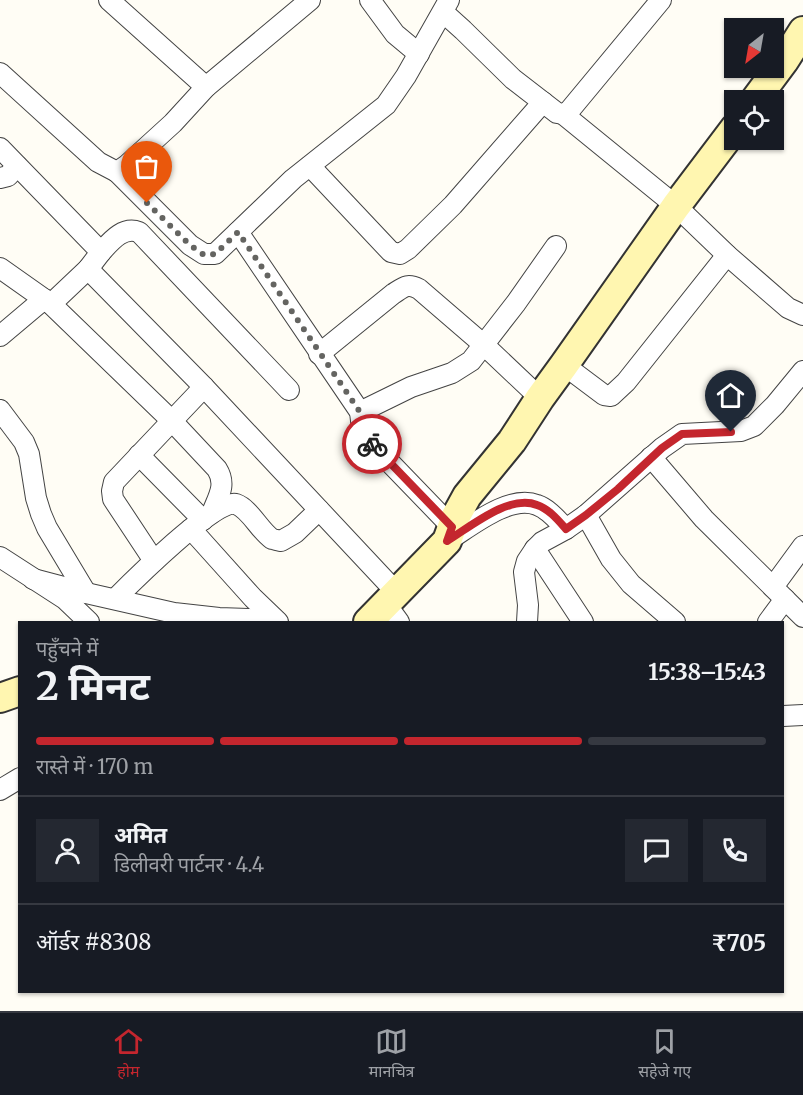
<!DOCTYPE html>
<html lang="hi">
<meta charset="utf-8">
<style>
body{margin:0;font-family:Merriweather,"Noto Sans Devanagari",serif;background:#242831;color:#f1f3f6;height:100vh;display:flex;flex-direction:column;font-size:22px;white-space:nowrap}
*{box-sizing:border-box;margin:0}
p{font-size:20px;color:#9ea1a6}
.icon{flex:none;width:33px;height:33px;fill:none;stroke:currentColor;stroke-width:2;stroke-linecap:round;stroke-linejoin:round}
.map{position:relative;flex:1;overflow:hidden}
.sheet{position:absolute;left:18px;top:621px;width:766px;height:372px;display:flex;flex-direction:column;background:#171b24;border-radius:0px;box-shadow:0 2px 4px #0004}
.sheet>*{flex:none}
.needle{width:39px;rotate:211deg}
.buttons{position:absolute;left:724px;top:18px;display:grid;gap:12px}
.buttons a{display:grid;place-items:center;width:60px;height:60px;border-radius:0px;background:#171b24;box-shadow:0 2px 4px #0004;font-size:30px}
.pin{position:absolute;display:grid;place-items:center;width:51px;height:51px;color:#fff;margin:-62px -26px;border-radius:50% 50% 50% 0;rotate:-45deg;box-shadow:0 0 6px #0007}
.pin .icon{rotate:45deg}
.courier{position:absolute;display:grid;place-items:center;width:60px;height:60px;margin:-30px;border:4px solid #c4262e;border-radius:50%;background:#fff;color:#222;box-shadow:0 2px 8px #0007}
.head em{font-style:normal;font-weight:700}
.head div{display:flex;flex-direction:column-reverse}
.head{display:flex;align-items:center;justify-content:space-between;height:102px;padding:0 18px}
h1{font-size:39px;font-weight:700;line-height:45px}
.bar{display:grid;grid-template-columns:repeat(4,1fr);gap:9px 6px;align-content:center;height:72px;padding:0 18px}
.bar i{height:8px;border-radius:4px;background:#363941}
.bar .selected{background:#c4262e}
.bar p{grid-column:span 4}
.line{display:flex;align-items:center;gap:15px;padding:0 18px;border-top:2px solid #363941}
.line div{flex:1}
.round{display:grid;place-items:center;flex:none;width:63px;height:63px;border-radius:0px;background:#242831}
.tabs{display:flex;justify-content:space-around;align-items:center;height:84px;border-top:2px solid #363941;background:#171b24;font-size:16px;color:#9ea1a6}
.tabs a{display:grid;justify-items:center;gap:3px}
.tabs .selected{color:#c4262e}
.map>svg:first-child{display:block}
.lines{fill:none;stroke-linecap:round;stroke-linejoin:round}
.street-casing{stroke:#444;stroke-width:22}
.secondary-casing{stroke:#333;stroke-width:32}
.street{stroke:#fff;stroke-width:20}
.secondary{stroke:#fff6b0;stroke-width:28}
.done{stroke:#646461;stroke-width:6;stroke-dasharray:0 10.8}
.route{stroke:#c4262e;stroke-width:8}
</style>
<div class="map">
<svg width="803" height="1011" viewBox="0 0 803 1011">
<rect width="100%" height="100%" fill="#fffdf5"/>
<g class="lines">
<!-- street casing -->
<g class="street-casing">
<g id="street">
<polyline points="109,0 206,87"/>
<polyline points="370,0 395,34 419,54"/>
<polyline points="443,12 463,30 513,79 557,113 563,114 569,111 661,0"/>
<polyline points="0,73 98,162 117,172 127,165 173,123 206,87 310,0"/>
<polyline points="563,114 676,206 727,255 788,308 803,315"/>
<polyline points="0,148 101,252 88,269 51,304"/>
<polyline points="310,166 391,252 400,254 408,249 453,205 543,102"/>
<polyline points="117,172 190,245 204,254 215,254 293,179 386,105 406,76 449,0"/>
<polyline points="0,178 8,176 17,166"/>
<polyline points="238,232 360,412 362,429 367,439 452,527"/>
<path d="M101,252c10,-11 22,-26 38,-20l150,158"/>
<path d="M0,268l51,36 121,117 45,48c10,16 1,28 -5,44"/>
<polyline points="88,269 204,387 397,593"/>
<polyline points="0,336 44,299"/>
<path d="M319,354l74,-60c11,-7 14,-11 26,-5l65,56 56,53"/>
<polyline points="564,365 604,395 611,396 626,382 727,255"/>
<polyline points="0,410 24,442 29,454 36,498 41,514 47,528 86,593"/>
<polyline points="360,412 411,387 452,373 471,361 516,303 556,246"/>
<polyline points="139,455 203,520"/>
<polyline points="651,457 704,519 803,617"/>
<polyline points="586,515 611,559 631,584 675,622"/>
<polyline points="191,529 253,598 278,622"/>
<path d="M447,541c23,-14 62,-47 90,-36 12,4 21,16 29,24"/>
<polyline points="535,549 583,622"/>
<polyline points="0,557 65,599 89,622"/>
<polyline points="154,561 113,499 112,491 114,482 204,387"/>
<polyline points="33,579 86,593 174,613 219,618 274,620"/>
<polyline points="773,587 803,546"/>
<path d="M115,599c16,-16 102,-102 121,-95 14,5 23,26 36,35 1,0 8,2 9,2l14,-8 24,-23"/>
<polyline points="386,604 399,622"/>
<polyline points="527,622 528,605 524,572 527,561 535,549 542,542 566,529 586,515 662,448 682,434 741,431 754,426 775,405 803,371"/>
<polyline points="768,622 785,599"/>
<polyline points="783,716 803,715"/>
<polyline points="0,790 20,778"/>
</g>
</g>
<!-- secondary casing -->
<g class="secondary-casing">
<g id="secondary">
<polyline points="755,100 784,61 803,31"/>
<polyline points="368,622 447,541 456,516 467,496 512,441 540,398 564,365 676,206 735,128"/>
<polyline points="0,698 20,691"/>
</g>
</g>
<!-- street -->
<use href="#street" class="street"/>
<!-- secondary -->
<use href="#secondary" class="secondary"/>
</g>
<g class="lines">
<!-- done -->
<polyline class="done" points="147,203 190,245 204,255 215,254 238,232 360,412 362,429 372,444"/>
<!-- route -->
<path class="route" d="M372,444l80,83 -5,14c23,-14 62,-47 90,-36 12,4 21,15 29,24l20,-14 32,-26 44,-41 20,-14 49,-2"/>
</g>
</svg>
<div class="buttons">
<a><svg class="needle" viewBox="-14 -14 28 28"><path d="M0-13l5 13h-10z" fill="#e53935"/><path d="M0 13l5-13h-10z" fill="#9ea1a6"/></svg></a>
<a><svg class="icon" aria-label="locate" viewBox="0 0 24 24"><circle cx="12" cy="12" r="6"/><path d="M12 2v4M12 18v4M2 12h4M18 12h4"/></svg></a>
</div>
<div class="pin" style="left:147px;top:203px;background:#ea580c"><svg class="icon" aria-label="bag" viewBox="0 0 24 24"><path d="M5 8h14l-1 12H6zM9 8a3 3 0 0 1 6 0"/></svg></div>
<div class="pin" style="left:731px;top:432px;background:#1f2937"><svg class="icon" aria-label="home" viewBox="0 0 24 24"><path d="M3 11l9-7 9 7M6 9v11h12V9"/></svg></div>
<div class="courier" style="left:372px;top:444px"><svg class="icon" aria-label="bike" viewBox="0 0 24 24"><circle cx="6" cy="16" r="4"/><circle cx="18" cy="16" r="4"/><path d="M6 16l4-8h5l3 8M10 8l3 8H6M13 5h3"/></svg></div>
<section class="sheet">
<div class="head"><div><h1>2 मिनट</h1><p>पहुँचने में</p></div><em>15:38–15:43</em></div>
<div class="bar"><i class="selected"></i><i class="selected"></i><i class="selected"></i><i></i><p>रास्ते में · 170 m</p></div>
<div class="line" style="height:108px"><a class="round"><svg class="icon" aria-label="person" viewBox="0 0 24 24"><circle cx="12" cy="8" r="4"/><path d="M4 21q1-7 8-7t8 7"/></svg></a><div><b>अमित</b><p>डिलीवरी पार्टनर · 4.4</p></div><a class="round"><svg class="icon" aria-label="chat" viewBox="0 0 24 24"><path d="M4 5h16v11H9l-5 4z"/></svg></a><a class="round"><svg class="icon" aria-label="phone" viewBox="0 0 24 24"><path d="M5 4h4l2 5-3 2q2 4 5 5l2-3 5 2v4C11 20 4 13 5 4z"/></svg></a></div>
<div class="line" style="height:78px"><div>ऑर्डर #8308</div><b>₹705</b></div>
</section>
</div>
<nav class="tabs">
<a class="selected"><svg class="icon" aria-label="home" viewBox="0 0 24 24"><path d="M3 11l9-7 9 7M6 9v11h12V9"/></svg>होम</a>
<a><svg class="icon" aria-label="map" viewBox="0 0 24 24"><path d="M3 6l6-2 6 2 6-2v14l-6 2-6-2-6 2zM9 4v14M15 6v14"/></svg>मानचित्र</a>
<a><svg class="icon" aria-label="saved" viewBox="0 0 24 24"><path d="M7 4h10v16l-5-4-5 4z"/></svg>सहेजे गए</a>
</nav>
